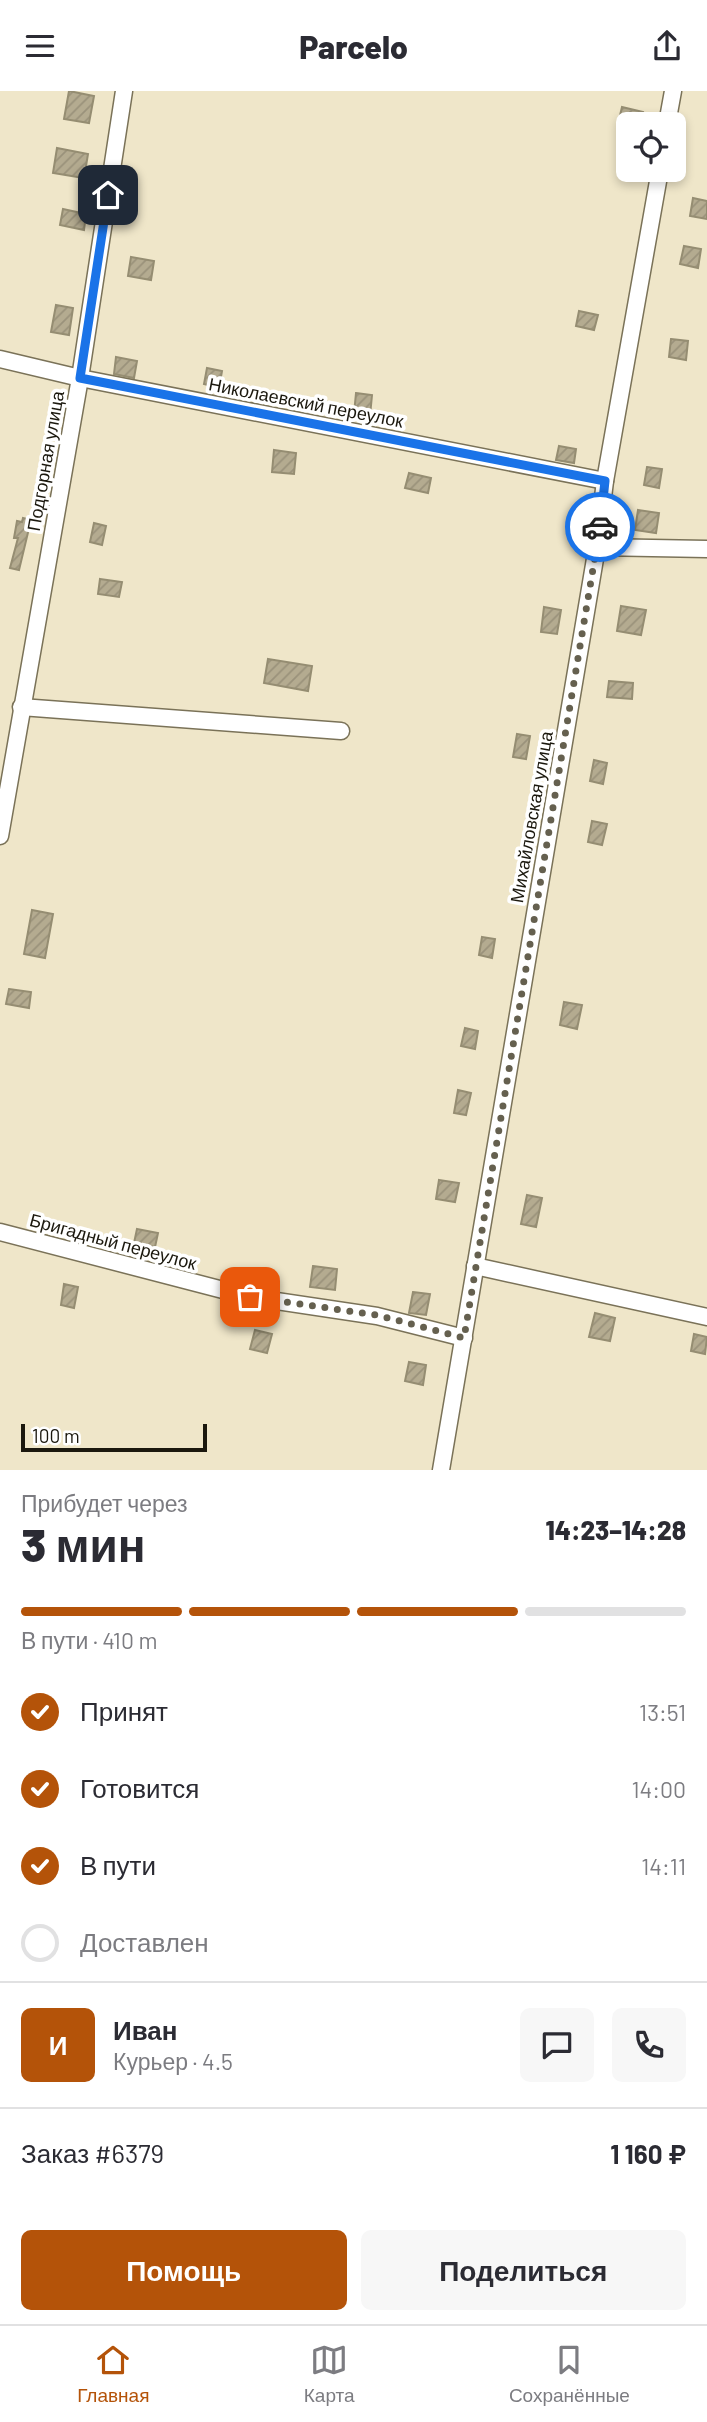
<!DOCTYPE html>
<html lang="ru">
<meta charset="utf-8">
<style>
body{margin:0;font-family:Barlow,sans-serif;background:#f7f7f7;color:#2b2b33;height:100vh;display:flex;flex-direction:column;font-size:26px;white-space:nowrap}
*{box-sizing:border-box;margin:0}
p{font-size:23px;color:#7c7c81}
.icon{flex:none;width:38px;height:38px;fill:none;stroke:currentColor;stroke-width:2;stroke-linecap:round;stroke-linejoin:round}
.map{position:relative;height:1379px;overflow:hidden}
.panel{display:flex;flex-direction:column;background:#fff;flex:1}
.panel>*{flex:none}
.tools{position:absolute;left:616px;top:21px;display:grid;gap:14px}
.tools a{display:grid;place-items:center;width:70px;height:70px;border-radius:10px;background:#fff;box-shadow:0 4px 10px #0003;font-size:35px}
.scale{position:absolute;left:21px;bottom:18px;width:186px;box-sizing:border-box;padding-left:7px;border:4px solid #1b180e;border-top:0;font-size:19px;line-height:24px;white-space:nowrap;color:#1b180e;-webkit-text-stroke:5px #fff;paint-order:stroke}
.pin{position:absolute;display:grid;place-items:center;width:60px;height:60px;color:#fff;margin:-30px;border-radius:14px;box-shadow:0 4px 10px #0006}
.courier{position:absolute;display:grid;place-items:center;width:70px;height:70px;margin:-35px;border:5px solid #1a73e8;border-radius:50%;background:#fff;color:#222;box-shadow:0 2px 9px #0007}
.overview em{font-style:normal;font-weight:800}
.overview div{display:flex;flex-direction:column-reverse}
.overview{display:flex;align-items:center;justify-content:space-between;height:119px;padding:0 21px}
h1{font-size:46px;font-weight:800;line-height:52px}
.bar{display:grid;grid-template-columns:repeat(4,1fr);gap:10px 7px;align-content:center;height:84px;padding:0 21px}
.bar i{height:9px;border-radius:5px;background:#e1e1e2}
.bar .selected{background:#b45309}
.bar p{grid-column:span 4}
.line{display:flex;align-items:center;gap:18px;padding:0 21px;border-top:2px solid #e1e1e2}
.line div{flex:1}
.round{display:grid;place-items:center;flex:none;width:74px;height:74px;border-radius:10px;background:#f7f7f7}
ol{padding:0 21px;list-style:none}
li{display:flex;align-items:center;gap:21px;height:77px}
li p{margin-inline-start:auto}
li .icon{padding:7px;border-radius:50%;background:#b45309;color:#fff;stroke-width:4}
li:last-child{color:#7c7c81}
li i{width:38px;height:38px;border:4px solid #e1e1e2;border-radius:50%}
.primary-button{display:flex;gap:14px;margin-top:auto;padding:14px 21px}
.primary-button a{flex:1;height:80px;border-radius:10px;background:#b45309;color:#fff;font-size:28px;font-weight:800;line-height:80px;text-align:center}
.primary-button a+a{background:#f7f7f7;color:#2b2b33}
header{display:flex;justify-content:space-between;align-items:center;height:91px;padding:0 21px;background:#fff;font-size:32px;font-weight:800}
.dock{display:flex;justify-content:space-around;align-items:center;height:98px;border-top:2px solid #e1e1e2;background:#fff;font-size:19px;color:#7c7c81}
.dock a{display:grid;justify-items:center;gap:4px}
.dock .selected{color:#b45309}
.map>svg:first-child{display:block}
.building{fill:url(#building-hatch);stroke:#958d72;stroke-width:2}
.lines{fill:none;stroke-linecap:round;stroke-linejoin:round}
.minor-casing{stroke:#7a7258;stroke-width:19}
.minor{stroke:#fff;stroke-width:16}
.done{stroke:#65604f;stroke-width:7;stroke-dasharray:0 12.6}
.route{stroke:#1a73e8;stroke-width:9}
.labels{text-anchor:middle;stroke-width:7;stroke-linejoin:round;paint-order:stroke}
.street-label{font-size:18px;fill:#1b180e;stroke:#fff}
</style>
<header><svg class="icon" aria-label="menu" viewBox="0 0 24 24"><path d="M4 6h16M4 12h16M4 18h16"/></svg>Parcelo<svg class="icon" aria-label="share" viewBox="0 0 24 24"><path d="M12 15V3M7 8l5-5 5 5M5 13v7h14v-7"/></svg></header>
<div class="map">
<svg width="707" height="1379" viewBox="0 0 707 1379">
<defs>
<pattern id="building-hatch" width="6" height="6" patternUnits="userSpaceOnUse" patternTransform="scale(1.75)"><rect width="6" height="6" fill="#b4ab90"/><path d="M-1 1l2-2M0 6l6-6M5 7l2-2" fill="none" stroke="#9a927b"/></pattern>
</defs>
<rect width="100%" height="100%" fill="#efe6c9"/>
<!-- building -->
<g class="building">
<polygon points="69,0 94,5 89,32 64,28"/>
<polygon points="622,16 643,21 641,33 618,33"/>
<polygon points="57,57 88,63 84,87 53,82"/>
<polygon points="693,107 707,110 707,128 690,125"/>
<polygon points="63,118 86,123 84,139 60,134"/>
<polygon points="684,155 701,158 698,177 680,173"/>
<polygon points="131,166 154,170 151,189 128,185"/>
<polygon points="56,214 73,217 69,244 51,241"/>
<polygon points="579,220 598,224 594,239 576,235"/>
<polygon points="671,248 688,250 686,269 669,266"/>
<polygon points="116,266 137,270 134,287 114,283"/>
<polygon points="207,277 222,280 219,297 204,293"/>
<polygon points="356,302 372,304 370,325 354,323"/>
<polygon points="559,355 576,358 574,372 556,369"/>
<polygon points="274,359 296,362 294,383 272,381"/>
<polygon points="647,376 662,378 659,397 644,394"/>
<polygon points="409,382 431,387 428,402 405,397"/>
<polygon points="638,419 659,422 656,442 635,439"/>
<polygon points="23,427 31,429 19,479 10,477 18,447 14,447 17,430 22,431"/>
<polygon points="94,432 106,435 102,454 90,451"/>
<polygon points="100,488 122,491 119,506 98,503"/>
<polygon points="621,515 646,519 641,544 617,540"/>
<polygon points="544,516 561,519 557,543 541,541"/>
<polygon points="268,568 312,575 308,600 264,592"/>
<polygon points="609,590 633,592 632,608 607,606"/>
<polygon points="517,643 530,645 526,668 513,666"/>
<polygon points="594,669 607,672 603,693 590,690"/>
<polygon points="592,730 607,733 602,754 588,751"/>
<polygon points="32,819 53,823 45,867 24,863"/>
<polygon points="482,846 495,848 492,867 479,864"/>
<polygon points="9,898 31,901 29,917 6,913"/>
<polygon points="564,911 582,914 577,938 560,934"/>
<polygon points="465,937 478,940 475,958 461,955"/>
<polygon points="458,999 471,1002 466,1024 454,1022"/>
<polygon points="439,1089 459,1092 455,1111 436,1108"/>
<polygon points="527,1104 542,1107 536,1136 521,1133"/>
<polygon points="137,1138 158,1142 155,1156 134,1152"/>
<polygon points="313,1175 337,1178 335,1199 310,1196"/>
<polygon points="64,1193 78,1196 74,1217 61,1214"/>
<polygon points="413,1201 430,1203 426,1224 409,1222"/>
<polygon points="595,1222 615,1227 610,1250 589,1246"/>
<polygon points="255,1239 272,1243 267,1262 250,1258"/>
<polygon points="694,1243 707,1246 705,1263 691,1260"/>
<polygon points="409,1271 426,1274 423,1294 405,1290"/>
</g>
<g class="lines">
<!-- minor casing -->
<g class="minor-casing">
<g id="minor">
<polyline points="667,33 673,0"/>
<polyline points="0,268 80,287 605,390"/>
<polyline points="597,456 707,458"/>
<polyline points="21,616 341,640"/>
<polyline points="0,745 80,287 124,0"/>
<polyline points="0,1141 250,1206 377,1225 464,1247"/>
<polyline points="475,1175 707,1226"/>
<polyline points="441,1379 597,456 605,390 660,79"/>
</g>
</g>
<!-- minor -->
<use href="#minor" class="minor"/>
</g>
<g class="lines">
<!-- done -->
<polyline class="done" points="250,1206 377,1224 464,1247 600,436"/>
<!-- route -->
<polyline class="route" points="108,104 80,287 605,390 600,436"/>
</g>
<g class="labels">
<!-- street labels -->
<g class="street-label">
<text transform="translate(306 312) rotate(11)" y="6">Николаевский переулок</text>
<text transform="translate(46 370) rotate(-80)" y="6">Подгорная улица</text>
<text transform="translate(532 726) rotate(-80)" y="6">Михайловская улица</text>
<text transform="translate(113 1151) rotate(15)" y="6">Бригадный переулок</text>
</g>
</g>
</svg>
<div class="tools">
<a><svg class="icon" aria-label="locate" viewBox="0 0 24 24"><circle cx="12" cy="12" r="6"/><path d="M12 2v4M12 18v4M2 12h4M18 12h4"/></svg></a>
</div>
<div class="scale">100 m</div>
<div class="pin" style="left:250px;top:1206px;background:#ea580c"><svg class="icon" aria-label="bag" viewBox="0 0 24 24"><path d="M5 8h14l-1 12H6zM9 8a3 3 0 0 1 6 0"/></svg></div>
<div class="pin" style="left:108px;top:104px;background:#1f2937"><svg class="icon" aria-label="home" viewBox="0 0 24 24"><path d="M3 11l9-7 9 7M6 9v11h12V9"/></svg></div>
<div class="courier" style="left:600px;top:436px"><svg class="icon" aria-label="car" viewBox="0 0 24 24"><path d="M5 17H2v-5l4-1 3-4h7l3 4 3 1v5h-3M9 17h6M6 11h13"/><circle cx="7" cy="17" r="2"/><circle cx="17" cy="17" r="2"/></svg></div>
</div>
<section class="panel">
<div class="overview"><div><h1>3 мин</h1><p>Прибудет через</p></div><em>14:23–14:28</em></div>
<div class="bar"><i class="selected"></i><i class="selected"></i><i class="selected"></i><i></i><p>В пути · 410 m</p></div>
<ol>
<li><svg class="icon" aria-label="check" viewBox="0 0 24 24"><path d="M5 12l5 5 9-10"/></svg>Принят<p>13:51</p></li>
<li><svg class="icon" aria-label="check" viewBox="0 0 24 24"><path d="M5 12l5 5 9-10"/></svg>Готовится<p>14:00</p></li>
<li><svg class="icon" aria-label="check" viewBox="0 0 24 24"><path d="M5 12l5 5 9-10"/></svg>В пути<p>14:11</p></li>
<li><i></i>Доставлен</li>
</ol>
<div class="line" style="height:126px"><b class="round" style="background:#b45309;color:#fff">И</b><div><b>Иван</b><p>Курьер · 4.5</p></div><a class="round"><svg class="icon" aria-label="chat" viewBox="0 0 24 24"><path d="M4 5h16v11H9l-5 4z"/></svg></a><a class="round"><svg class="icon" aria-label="phone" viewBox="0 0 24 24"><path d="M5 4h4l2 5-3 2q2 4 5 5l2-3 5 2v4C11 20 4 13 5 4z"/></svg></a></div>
<div class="line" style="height:91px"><div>Заказ #6379</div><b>1 160 ₽</b></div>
<div class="primary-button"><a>Помощь</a><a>Поделиться</a></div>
</section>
<nav class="dock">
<a class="selected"><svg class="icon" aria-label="home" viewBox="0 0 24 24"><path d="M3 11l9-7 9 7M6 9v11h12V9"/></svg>Главная</a>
<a><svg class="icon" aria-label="map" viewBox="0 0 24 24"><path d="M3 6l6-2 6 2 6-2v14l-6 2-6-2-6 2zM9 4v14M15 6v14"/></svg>Карта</a>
<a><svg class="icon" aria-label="saved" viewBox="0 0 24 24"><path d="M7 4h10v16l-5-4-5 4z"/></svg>Сохранённые</a>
</nav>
